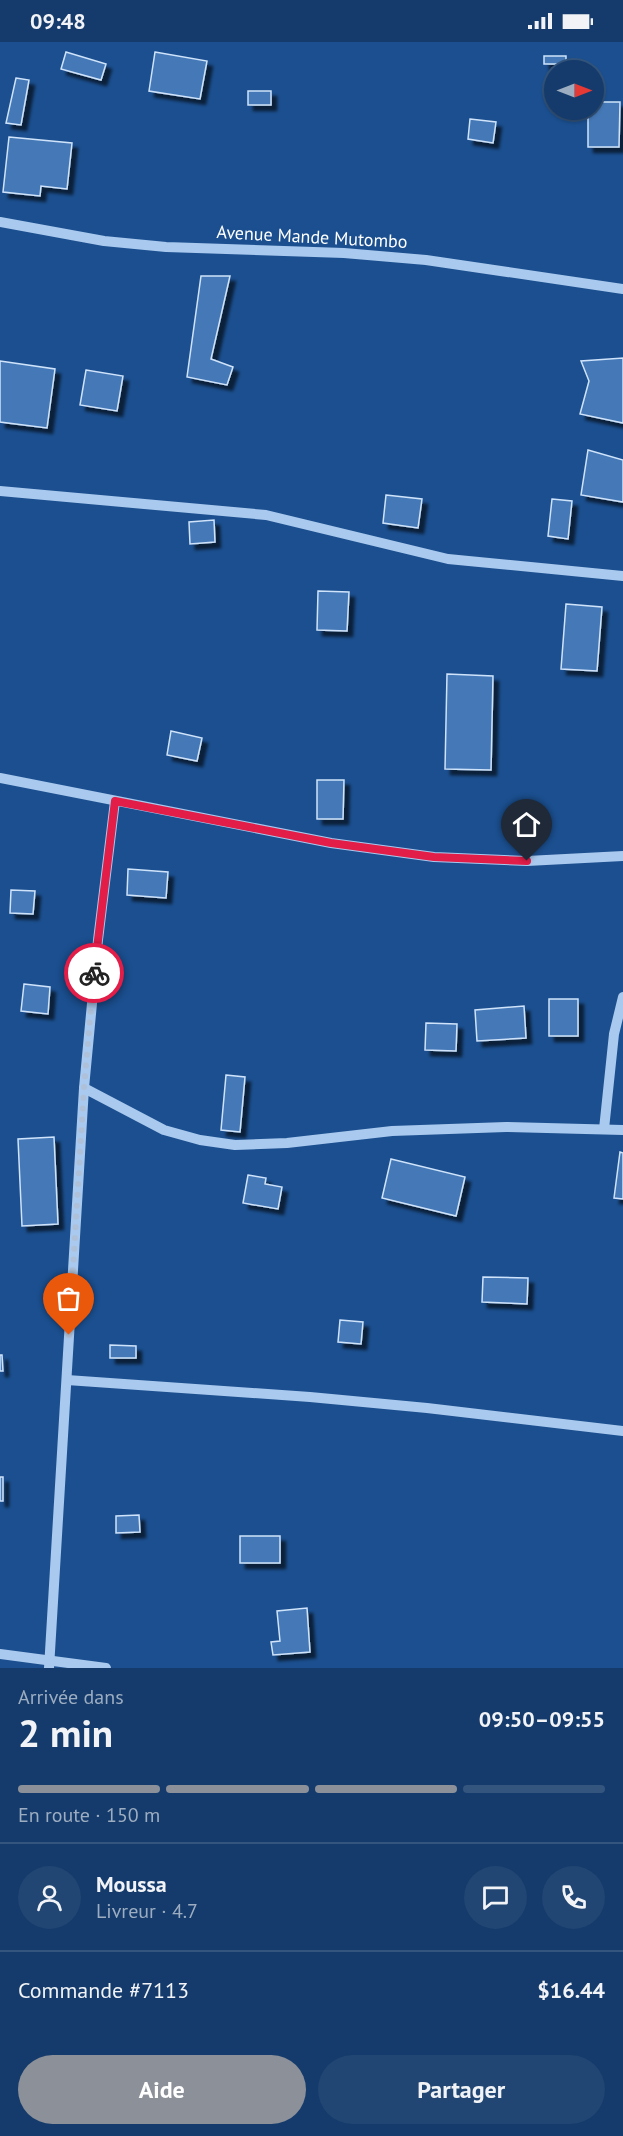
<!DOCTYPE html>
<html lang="fr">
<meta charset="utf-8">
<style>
body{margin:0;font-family:"PT Sans",sans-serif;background:#214673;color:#f1f3f6;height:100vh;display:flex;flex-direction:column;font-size:22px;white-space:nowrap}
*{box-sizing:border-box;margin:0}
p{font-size:20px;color:#9dadc1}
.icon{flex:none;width:33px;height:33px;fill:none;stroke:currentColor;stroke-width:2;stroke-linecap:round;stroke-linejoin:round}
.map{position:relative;height:1626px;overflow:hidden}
.details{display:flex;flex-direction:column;background:#143b6b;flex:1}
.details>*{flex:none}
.needle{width:39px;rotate:90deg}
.fabs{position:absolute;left:544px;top:18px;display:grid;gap:12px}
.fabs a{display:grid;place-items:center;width:60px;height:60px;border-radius:50%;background:#143b6b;box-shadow:0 2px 4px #0004,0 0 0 2px #33557e;font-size:30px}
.pin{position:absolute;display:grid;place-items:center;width:51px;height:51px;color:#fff;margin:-62px -26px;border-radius:50% 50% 50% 0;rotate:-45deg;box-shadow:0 0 6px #0007}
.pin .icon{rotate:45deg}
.courier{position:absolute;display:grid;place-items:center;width:60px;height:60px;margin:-30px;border:4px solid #e11d48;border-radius:50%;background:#fff;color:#222;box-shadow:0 2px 8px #0007}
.head em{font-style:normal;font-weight:600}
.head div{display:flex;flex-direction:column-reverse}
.head{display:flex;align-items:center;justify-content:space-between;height:102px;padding:0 18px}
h1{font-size:39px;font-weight:600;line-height:45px}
.bar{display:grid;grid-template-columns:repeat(4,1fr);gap:9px 6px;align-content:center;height:72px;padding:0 18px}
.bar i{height:8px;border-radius:4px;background:#33557e}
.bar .selected{background:#8c9099}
.bar p{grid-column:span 4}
.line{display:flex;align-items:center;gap:15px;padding:0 18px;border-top:2px solid #33557e}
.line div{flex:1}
.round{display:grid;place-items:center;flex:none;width:63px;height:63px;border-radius:32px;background:#214673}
.action{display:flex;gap:12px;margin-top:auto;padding:12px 18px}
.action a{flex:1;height:69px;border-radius:36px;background:#8c9099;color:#fff;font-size:24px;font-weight:600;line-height:69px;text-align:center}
.action a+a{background:#214673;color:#f1f3f6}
.status{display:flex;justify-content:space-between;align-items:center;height:42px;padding:0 30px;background:#143b6b;direction:ltr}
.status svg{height:16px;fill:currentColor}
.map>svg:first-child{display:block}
.building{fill:#4478b7;stroke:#cfe3fa;stroke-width:1.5;filter:url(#shadow)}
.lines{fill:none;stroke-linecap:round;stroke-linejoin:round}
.minor{stroke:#a9c9ee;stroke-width:10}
.done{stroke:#afc1d8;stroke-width:6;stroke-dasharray:0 10.8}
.route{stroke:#e11d48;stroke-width:8}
.labels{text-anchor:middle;stroke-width:4.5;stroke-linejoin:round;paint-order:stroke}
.street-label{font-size:18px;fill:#fff;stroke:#1b4f8f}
</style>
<div class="status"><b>09:48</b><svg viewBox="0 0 49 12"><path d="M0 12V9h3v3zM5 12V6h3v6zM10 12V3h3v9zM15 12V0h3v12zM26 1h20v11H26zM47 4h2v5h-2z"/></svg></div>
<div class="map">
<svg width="623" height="1626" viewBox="0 0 623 1626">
<defs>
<filter id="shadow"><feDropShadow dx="5.5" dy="5.5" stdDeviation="1.5" flood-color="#0009"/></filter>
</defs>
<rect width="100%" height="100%" fill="#1b4f8f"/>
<!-- building -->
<g class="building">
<polygon points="66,10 106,22 101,38 61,27"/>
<polygon points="155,10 207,19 200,57 149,49"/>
<rect x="544" y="14" width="22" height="8"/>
<polygon points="16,36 29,38 21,83 6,81"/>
<rect x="248" y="49" width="23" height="14"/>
<polygon points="594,60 620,60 619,105 588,105 588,68 594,68"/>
<polygon points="470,77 496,80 493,101 468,97"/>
<polygon points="9,95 72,101 67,147 41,144 40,154 3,150"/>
<polygon points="201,234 230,234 211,317 233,325 227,343 187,335"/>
<polygon points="623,316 623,381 580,372 589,339 581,319"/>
<polygon points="0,319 55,327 47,386 0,380"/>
<polygon points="86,328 123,334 117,369 80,363"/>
<polygon points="588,408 623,418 623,460 581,453"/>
<polygon points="386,453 422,457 418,486 383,481"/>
<polygon points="552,457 572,459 568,497 548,494"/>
<polygon points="214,478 215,500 190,502 189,480"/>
<polygon points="318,549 349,550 347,589 317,588"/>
<polygon points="566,562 602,565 597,629 561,627"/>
<polygon points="447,632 493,634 491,728 445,727"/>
<polygon points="171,689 202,696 197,719 167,713"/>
<polygon points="317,738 344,738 343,777 317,777"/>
<polygon points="128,827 168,830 166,856 127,853"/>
<polygon points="11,848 35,849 33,872 10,871"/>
<polygon points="24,942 50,945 48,972 21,969"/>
<rect x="549" y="957" width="29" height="37"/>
<polygon points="524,964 526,996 477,999 475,968"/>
<polygon points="426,981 457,982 456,1009 425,1008"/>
<polygon points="226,1033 245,1035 240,1090 221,1088"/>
<polygon points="54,1095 58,1182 22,1184 18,1097"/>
<polygon points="620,1110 623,1111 623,1157 614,1156"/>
<polygon points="391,1117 465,1135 456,1174 382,1156"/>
<polygon points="248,1133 266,1136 265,1142 282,1145 278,1167 243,1161"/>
<polygon points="483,1235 528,1236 527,1262 482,1260"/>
<polygon points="340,1278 363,1280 361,1302 338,1300"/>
<polygon points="110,1303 136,1304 136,1316 110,1316"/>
<polygon points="0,1313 2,1313 3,1329 0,1329"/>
<rect x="0" y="1435" width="3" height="24"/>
<polygon points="139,1473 140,1490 116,1491 116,1474"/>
<rect x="240" y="1494" width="40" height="27"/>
<polygon points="307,1566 310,1610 273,1613 271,1600 280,1599 277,1569"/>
</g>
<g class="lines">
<!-- minor -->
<g class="minor">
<polyline points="0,180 104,199 166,205 344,211 426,218 623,247"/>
<polyline points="0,449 266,473 448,517 623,534"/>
<polyline points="0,736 331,801 434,815 527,819 623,814"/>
<polyline points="84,1046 164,1088 200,1098 235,1103 287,1101 392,1089 506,1085 623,1088"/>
<polyline points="604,1087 614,992 623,955"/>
<polyline points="67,1338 310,1355 427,1366 623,1389"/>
<polyline points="0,1612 106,1626"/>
<polyline points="49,1626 84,1046 98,898 115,759"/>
</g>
</g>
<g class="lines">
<!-- done -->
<polyline class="done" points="69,1293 84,1046 94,931"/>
<!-- route -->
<polyline class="route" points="94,931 115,759 331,801 434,815 527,819"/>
</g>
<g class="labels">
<!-- street labels -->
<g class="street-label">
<text transform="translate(312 195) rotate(3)" y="6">Avenue Mande Mutombo</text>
</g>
</g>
</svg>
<div class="fabs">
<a><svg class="needle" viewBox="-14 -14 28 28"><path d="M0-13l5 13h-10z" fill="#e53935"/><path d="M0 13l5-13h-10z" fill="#9dadc1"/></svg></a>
</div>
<div class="pin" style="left:69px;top:1293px;background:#ea580c"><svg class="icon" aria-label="bag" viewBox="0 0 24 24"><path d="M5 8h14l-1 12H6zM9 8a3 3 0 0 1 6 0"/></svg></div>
<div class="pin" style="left:527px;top:819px;background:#1f2937"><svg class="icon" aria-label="home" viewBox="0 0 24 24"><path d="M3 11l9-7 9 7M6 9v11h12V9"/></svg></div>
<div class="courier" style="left:94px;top:931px"><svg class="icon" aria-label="bike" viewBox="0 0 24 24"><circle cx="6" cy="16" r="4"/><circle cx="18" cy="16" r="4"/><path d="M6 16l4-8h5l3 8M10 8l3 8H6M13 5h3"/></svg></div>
</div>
<section class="details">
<div class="head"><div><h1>2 min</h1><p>Arrivée dans</p></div><em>09:50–09:55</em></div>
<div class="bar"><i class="selected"></i><i class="selected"></i><i class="selected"></i><i></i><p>En route · 150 m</p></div>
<div class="line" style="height:108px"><a class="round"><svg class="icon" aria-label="person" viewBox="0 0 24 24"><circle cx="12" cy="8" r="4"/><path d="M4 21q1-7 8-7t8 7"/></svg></a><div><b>Moussa</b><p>Livreur · 4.7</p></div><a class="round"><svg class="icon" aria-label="chat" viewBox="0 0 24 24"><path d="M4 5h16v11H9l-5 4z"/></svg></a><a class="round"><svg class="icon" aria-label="phone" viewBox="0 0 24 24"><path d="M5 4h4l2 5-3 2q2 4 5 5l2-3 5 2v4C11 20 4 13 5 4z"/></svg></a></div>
<div class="line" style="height:78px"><div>Commande #7113</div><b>$16.44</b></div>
<div class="action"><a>Aide</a><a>Partager</a></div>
</section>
